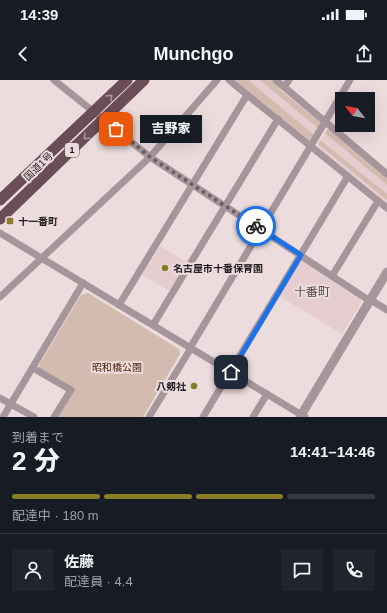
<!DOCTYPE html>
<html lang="ja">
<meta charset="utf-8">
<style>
body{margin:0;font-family:Arial,"Noto Sans JP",sans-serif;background:#20242c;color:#f1f3f6;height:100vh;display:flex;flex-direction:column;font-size:15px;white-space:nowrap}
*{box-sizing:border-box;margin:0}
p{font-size:13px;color:#9ea1a6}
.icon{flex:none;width:22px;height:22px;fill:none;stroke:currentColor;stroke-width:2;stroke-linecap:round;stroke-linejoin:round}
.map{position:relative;height:337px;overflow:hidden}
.drawer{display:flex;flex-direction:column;background:#171b24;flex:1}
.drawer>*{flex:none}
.needle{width:26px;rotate:301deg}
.controls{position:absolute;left:335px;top:12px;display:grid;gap:8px}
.controls a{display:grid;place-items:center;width:40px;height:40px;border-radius:0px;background:#171b24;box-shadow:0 4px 16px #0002;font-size:20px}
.pin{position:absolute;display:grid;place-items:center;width:34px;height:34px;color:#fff;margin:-17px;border-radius:8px;box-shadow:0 2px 6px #0006}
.courier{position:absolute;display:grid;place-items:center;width:40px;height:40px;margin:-20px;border:3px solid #1a73e8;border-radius:50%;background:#fff;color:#222;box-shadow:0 1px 5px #0007}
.bubble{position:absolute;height:28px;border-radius:0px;background:#171b24;box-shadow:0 4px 16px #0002;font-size:13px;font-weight:800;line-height:28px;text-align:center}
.overview em{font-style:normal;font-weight:800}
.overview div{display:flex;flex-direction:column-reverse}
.overview{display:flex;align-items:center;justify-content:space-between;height:68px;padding:0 12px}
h1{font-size:26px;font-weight:800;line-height:30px}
.bar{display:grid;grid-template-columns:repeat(4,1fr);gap:6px 4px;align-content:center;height:48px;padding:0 12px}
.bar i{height:5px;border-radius:3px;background:#363941}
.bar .active{background:#887d24}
.bar p{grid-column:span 4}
.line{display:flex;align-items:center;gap:10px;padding:0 12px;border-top:1px solid #363941}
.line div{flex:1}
.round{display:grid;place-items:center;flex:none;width:42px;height:42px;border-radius:0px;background:#20242c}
.status{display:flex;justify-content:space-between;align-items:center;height:28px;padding:0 20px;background:#171b24;direction:ltr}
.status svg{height:11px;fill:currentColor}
header{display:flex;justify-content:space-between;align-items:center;height:52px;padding:0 12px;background:#171b24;font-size:18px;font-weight:800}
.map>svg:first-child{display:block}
.built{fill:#e6cdd0}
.green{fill:#d4bbaf}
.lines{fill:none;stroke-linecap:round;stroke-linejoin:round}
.minor{stroke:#a6969c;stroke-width:7}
.tertiary{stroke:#a6969c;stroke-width:9}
.trunk{stroke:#6b4d5a;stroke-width:11}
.oneway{stroke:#ac949c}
.done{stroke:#685f60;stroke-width:4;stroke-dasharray:0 7.2}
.route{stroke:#1a73e8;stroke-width:5}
.poi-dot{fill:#887d24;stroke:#ecdcde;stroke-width:1.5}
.labels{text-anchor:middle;stroke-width:4;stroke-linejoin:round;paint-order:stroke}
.shield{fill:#ecdcde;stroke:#5e5556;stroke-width:1}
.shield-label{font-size:9px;font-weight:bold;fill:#211b1c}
.street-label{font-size:10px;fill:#211b1c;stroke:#ecdcde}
.poi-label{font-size:10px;font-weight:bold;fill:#211b1c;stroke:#ecdcde;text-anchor:start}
.park-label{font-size:10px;fill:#4e2106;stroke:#ecdcde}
.quarter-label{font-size:12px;fill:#584b4c;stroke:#ecdcde}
</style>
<div class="status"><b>14:39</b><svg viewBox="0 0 49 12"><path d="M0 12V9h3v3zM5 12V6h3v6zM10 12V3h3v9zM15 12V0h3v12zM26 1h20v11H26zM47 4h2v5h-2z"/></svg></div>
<header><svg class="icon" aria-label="back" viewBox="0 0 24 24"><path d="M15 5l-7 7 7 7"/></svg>Munchgo<svg class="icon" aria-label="share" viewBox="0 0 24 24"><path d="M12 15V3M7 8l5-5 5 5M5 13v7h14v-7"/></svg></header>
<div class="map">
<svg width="387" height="337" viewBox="0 0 387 337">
<rect width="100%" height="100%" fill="#ecdcde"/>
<!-- built -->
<g class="built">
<polygon points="235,0 272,0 321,40 321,45 309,60"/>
<polygon points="328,49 387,97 387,123 318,67 318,65"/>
<polygon points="160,166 187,182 170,211 142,195"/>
<polygon points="303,181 361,220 361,223 342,254 279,216 299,182"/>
</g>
<!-- green -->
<g class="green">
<polygon points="235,0 248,0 314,55 309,60"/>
<polygon points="260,0 272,0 280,6 279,9 321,43 319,49"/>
<polygon points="328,49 387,97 387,105 325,53"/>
<polygon points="320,60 387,114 387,120 318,64"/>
<polygon points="88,213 179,269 180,274 143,337 58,337 74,309 39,288 39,285 81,215"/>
</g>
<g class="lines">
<!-- minor -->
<g class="minor">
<polyline points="54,0 150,77 370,221"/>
<polyline points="229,0 387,128"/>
<polyline points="276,0 387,94"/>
<polyline points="284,7 289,0"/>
<polyline points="0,153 305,337"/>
<polyline points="332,196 378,121"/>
<polyline points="0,217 150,77 217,0"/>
<polyline points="371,220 387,230"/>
<polyline points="119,225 247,15"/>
<polyline points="153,245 278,39"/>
<polyline points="190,268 350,0"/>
<polyline points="33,288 71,310 54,337"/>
<polyline points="0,318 34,337"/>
<polyline points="3,337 83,203"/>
<polyline points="149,337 191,268"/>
<polyline points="203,337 348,96"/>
<polyline points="253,337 267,314"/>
</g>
<!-- tertiary -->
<polyline class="tertiary" points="300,337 387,192"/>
<!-- trunk -->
<g class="trunk">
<polyline points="0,120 127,0"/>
<polyline points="0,139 144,0"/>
</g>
</g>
<!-- one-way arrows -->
<defs><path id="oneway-chevron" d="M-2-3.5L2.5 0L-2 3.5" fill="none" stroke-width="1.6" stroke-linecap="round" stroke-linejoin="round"/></defs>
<g class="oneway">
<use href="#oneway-chevron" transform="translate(110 17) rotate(-44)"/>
<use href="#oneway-chevron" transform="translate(86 57) rotate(136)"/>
</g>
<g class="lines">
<!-- done -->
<polyline class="done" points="116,49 150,77 256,146"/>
<!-- route -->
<polyline class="route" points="231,292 301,175 256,146"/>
</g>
<!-- markers -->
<g class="poi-dot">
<rect x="6" y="137" width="8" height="8" rx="2"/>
<circle cx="165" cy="188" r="4"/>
<circle cx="194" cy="306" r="4"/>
</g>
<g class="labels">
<!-- shield labels -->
<rect class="shield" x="65" y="63" width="14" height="14" rx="3"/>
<g class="shield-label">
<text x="72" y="73">1</text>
</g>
<!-- street labels -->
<g class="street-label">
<text transform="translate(38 86) rotate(-44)" y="4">国道1号</text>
</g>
<!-- poi labels -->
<g class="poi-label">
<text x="18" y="145">十一番町</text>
<text x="173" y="192">名古屋市十番保育園</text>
<text x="186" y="310" text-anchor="end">八剱社</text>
</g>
<!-- park labels -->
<g class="park-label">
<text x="117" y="291">昭和橋公園</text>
</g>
<!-- quarter labels -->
<g class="quarter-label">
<text x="312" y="216">十番町</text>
</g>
</g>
</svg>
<div class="controls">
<a><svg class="needle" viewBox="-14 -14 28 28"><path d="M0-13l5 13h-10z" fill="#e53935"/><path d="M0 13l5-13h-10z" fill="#9ea1a6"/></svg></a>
</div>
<div class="pin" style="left:116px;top:49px;background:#ea580c"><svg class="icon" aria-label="bag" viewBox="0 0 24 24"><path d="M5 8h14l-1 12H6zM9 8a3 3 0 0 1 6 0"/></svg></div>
<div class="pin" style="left:231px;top:292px;background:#1f2937"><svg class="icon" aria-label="home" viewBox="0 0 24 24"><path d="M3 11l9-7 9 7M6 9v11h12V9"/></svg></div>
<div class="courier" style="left:256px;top:146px"><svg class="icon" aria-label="bike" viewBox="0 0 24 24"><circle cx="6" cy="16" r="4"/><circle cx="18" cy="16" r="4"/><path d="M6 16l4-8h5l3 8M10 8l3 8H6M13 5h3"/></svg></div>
<div class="bubble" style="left:140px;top:35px;width:62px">吉野家</div>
</div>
<section class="drawer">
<div class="overview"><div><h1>2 分</h1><p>到着まで</p></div><em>14:41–14:46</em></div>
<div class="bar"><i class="active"></i><i class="active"></i><i class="active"></i><i></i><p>配達中 · 180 m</p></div>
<div class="line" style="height:72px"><a class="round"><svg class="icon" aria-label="person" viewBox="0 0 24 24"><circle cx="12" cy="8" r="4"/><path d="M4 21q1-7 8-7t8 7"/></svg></a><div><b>佐藤</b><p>配達員 · 4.4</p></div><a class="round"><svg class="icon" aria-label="chat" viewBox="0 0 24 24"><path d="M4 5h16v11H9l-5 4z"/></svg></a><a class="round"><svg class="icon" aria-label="phone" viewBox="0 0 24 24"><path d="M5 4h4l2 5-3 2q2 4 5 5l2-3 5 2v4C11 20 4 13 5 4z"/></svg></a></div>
</section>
